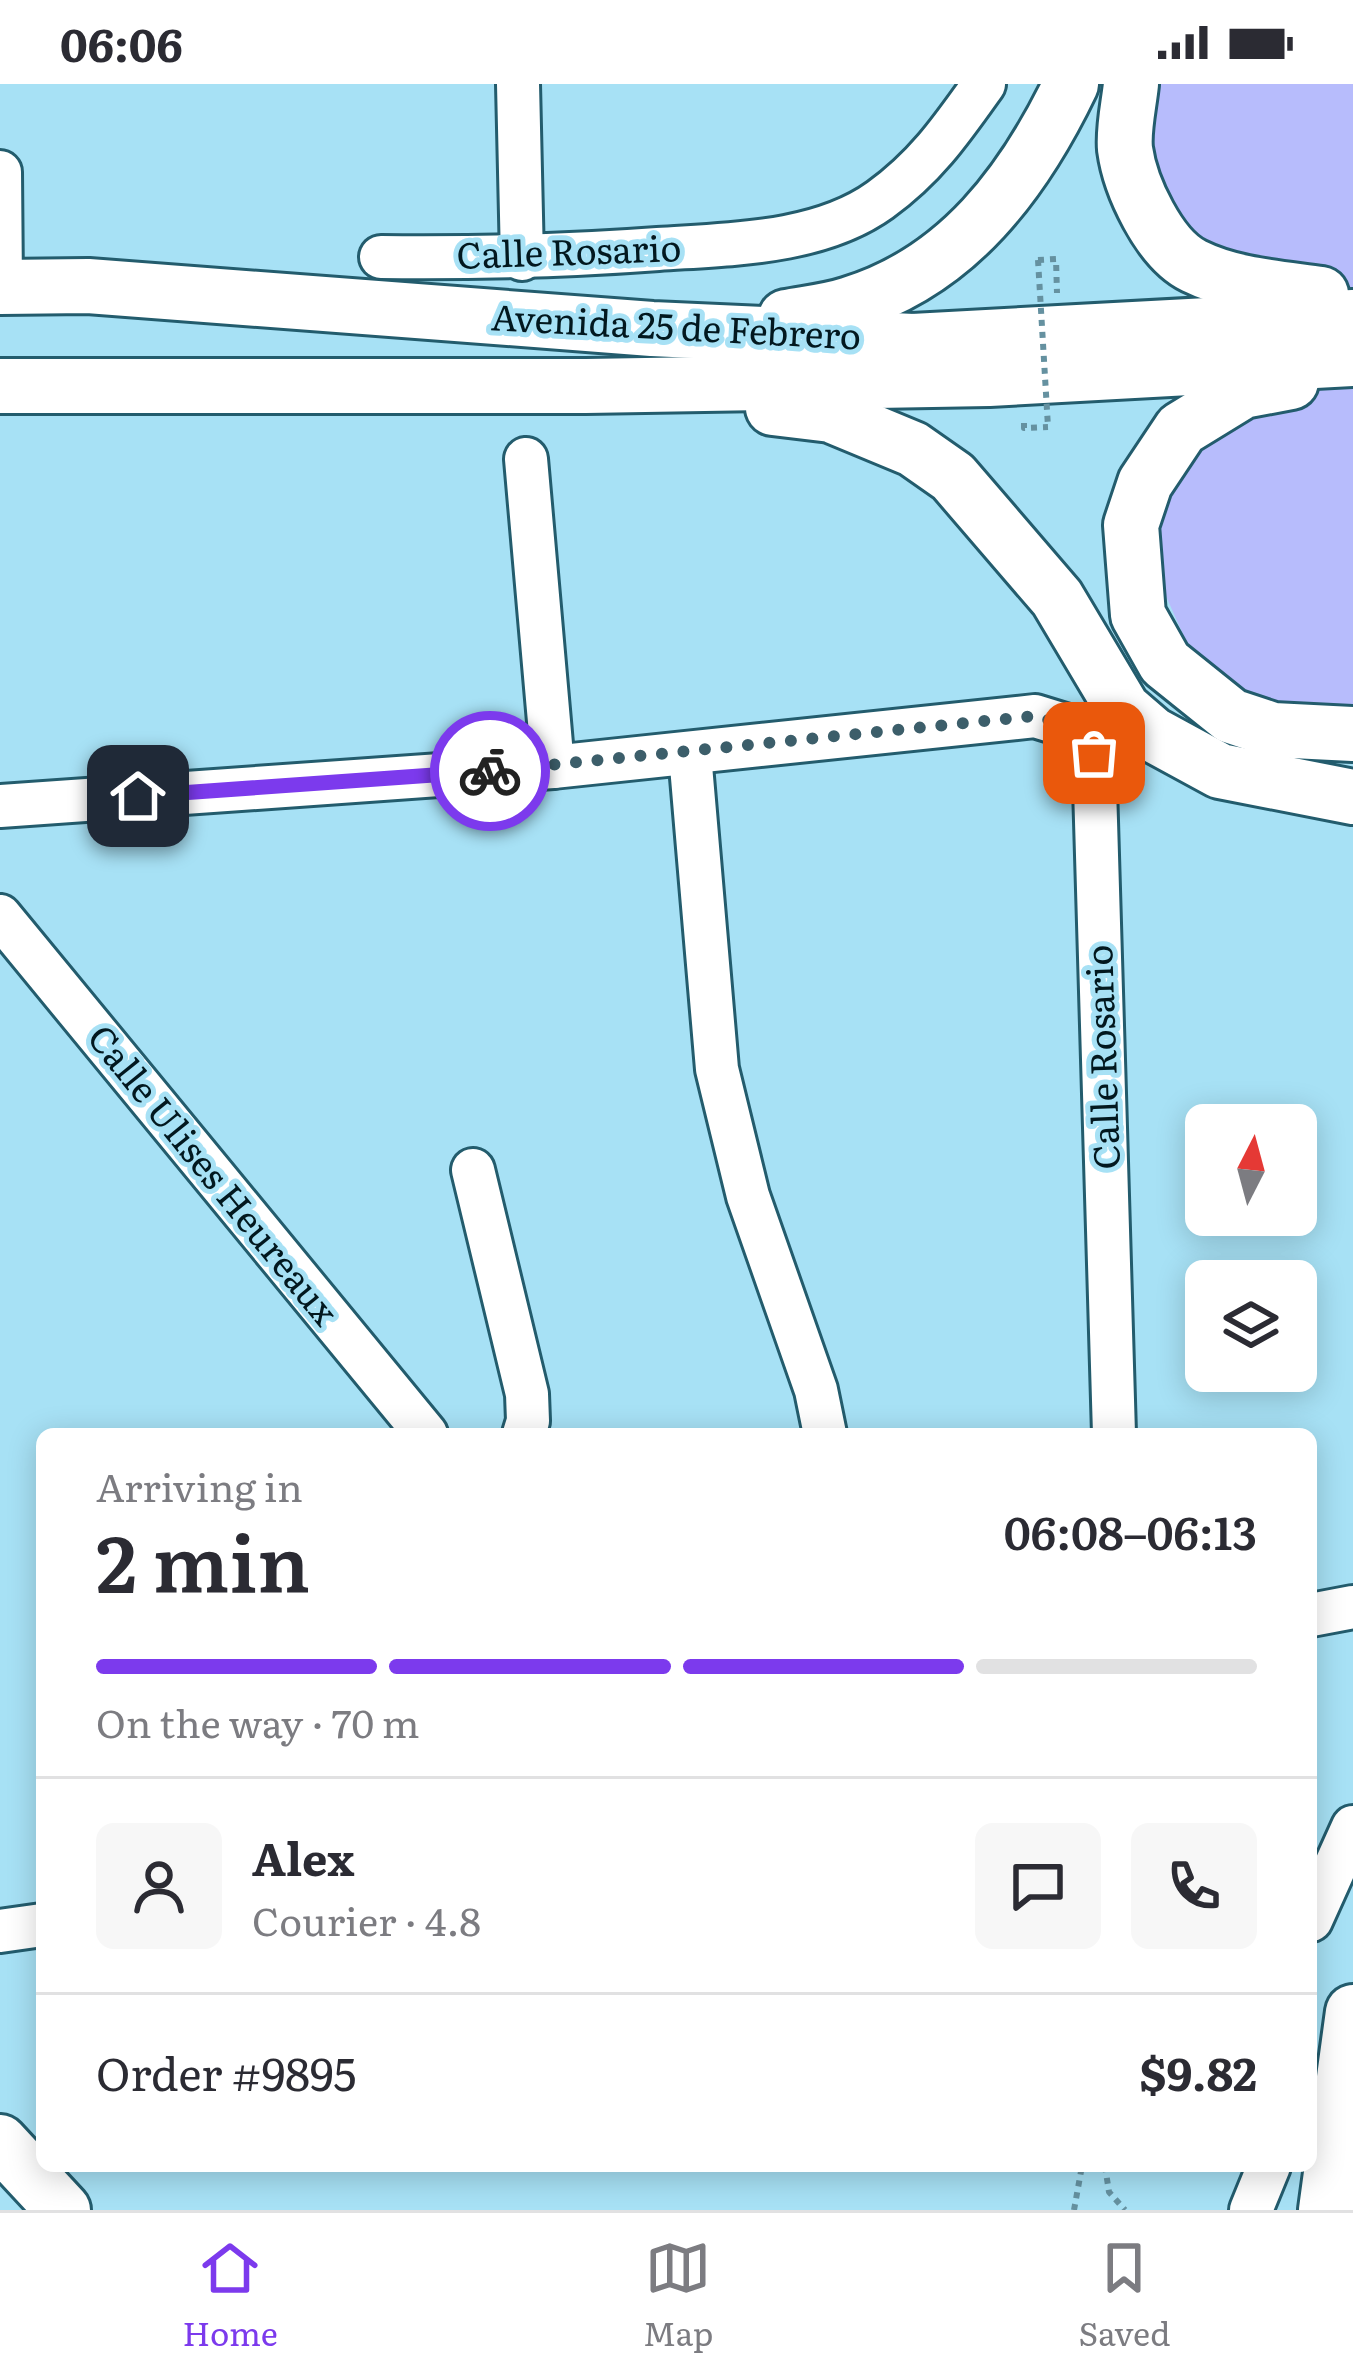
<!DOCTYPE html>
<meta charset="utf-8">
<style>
body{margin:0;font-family:Literata,serif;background:#f7f7f7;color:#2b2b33;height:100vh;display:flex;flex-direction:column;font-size:45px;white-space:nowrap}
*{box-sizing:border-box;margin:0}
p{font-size:39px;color:#7c7c81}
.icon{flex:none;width:66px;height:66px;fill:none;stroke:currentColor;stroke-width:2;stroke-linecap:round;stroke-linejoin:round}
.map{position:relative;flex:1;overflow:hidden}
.drawer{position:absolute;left:36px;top:1344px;width:1281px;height:744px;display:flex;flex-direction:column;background:#fff;border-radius:18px;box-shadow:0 6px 30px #0003}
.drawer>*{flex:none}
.needle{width:78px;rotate:6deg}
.buttons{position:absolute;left:1185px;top:1020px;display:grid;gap:24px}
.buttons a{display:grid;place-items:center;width:132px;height:132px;border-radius:18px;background:#fff;box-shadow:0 6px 30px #0003;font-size:60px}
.pin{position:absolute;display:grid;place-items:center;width:102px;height:102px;color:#fff;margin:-51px;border-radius:24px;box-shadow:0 6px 18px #0006}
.courier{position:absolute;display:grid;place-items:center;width:120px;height:120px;margin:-60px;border:9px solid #7c3aed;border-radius:50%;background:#fff;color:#222;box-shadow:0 3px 15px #0007}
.head em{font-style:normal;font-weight:600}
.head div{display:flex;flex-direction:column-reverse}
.head{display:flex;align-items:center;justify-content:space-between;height:204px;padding:0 60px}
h1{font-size:78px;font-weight:600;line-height:90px}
.bar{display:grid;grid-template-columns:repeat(4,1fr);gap:18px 12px;align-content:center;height:144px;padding:0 60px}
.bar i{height:15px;border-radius:9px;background:#e1e1e2}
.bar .active{background:#7c3aed}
.bar p{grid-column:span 4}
.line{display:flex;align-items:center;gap:30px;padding:0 60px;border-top:3px solid #e1e1e2}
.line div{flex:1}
.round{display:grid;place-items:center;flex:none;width:126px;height:126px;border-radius:18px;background:#f7f7f7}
.status{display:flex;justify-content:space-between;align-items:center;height:84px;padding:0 60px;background:#fff;direction:ltr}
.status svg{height:33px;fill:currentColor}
.tabs{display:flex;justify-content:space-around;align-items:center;height:168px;border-top:3px solid #e1e1e2;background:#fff;font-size:33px;color:#7c7c81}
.tabs a{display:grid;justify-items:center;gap:6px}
.tabs .active{color:#7c3aed}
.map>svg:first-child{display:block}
.green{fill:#b7bcfc}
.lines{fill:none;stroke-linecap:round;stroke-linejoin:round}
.minor-casing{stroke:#235c6d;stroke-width:48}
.major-casing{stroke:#235c6d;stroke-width:60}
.path{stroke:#6591a0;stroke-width:6;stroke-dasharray:6 6;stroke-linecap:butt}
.minor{stroke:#fff;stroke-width:42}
.major{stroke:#fff;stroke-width:54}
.path-bridge{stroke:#6591a0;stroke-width:6;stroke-dasharray:6 6;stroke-linecap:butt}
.done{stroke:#3c5e6a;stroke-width:12;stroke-dasharray:0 21.6}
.route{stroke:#7c3aed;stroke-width:15}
.labels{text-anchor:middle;stroke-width:10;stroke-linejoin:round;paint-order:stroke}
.street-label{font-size:36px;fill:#02181f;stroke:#a7e1f5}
</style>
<div class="status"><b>06:06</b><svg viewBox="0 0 49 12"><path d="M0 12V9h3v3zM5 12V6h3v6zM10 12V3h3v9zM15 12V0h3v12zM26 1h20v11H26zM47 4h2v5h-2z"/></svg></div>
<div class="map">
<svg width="1353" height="2126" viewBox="0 0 1353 2126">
<rect width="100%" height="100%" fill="#a7e1f5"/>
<!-- green -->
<g class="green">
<path d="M1154,0h199v203c-19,1 -125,-17 -137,-26 -50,-39 -76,-116 -62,-177z"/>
<polygon points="1353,299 1353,635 1281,629 1226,601 1186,557 1161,501 1157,439 1198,345 1315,306"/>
</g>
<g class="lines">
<!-- minor casing -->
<g class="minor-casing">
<g id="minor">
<polyline points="518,0 522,175"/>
<polyline points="0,88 1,203"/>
<path d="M381,173c93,1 184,-1 277,-8 72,-5 161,-5 222,-49 46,-33 72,-71 104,-116"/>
<polyline points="526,375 553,683"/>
<polyline points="690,670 717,985 748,1112 816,1306 825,1350"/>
<polyline points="0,722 553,683 1035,632 1074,644 1094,669 1114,1350"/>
<polyline points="0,832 426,1350"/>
<polyline points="473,1086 527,1310 528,1337 524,1350"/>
<polyline points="1311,1531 1353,1523"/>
<polyline points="1311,1836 1353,1743"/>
<polyline points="0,1847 42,1841"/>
<polyline points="1251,2126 1269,2082"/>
</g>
</g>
<!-- major casing -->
<g class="major-casing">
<g id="major">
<path d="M1131,0c-2,20 -8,45 -6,65 5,37 34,100 69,117 38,19 85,22 127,28"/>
<polyline points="0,203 88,202 652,245 913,257 1353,233"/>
<path d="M786,233c21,-4 43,-6 64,-13 108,-33 174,-122 221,-220"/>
<polyline points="1291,298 1243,307 1181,345 1145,399 1131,441 1138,531 1165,579 1231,632 1273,646 1353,650"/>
<polyline points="0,302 586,302 989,295 1353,275"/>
<polyline points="773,324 831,331 913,365 953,393 1057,514 1123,625 1152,650 1220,687 1353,713"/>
<polyline points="0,2058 63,2126"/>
<polyline points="1326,2126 1353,1928"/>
</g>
</g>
<!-- path -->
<g class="path">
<polyline points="1038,176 1056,175 1057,209"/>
<polyline points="1024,339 1024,344 1048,343"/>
<polyline points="1105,2082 1109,2108 1125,2126"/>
<polyline points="1074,2126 1082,2082"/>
</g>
<!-- minor -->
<use href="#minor" class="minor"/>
<!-- major -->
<use href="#major" class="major"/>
<!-- path-bridge -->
<polyline class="path-bridge" points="1038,176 1048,343"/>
</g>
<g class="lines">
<!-- done -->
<polyline class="done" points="490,687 1035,632 1074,644 1094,669"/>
<!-- route -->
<polyline class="route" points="138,712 490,687"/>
</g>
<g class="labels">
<!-- street labels -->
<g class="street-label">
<text transform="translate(569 168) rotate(-2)" y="13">Calle Rosario</text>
<text transform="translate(676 243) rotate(3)" y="13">Avenida 25 de Febrero</text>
<text transform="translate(1103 973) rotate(-92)" y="13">Calle Rosario</text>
<text transform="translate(213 1091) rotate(51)" y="13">Calle Ulises Heureaux</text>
</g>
</g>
</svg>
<div class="buttons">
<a><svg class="needle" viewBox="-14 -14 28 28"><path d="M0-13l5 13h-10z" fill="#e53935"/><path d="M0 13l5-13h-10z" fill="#7c7c81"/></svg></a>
<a><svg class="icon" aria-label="layers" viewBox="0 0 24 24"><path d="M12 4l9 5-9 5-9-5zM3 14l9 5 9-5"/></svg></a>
</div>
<div class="pin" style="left:1094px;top:669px;background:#ea580c"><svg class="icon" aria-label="bag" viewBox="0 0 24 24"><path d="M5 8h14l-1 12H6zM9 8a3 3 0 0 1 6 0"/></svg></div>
<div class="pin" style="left:138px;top:712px;background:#1f2937"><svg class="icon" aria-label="home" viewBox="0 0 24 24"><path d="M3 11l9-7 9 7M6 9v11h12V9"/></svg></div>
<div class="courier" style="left:490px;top:687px"><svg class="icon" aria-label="bike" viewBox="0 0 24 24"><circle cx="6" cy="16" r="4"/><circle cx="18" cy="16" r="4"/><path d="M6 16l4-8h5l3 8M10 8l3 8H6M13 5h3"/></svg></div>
<section class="drawer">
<div class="head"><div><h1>2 min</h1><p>Arriving in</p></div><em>06:08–06:13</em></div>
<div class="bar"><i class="active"></i><i class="active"></i><i class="active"></i><i></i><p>On the way · 70 m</p></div>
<div class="line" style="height:216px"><a class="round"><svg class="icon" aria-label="person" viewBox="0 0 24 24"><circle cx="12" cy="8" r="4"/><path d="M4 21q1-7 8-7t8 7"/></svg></a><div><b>Alex</b><p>Courier · 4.8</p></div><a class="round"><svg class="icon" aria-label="chat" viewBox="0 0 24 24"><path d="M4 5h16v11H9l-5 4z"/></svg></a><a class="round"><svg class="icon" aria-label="phone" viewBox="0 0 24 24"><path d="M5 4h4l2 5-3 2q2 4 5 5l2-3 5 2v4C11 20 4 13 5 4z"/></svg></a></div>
<div class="line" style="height:156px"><div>Order #9895</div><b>$9.82</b></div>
</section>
</div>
<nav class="tabs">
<a class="active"><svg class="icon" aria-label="home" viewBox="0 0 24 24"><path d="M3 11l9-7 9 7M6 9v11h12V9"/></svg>Home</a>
<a><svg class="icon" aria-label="map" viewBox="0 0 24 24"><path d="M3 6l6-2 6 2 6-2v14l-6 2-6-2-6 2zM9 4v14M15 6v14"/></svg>Map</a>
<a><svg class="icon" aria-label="saved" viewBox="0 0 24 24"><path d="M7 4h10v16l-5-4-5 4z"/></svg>Saved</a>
</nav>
